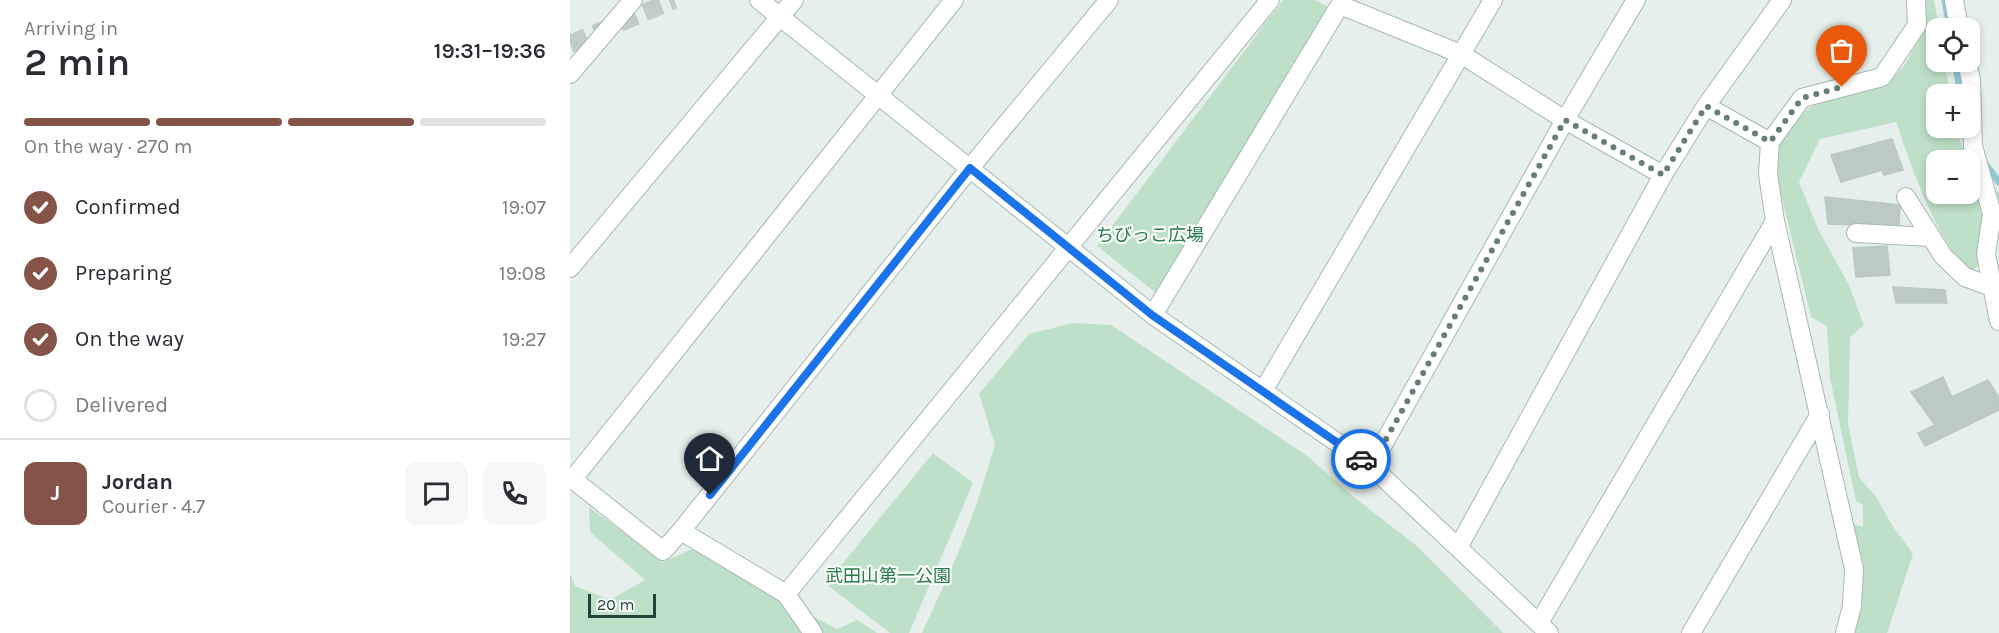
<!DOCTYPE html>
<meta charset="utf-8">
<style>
body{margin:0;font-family:Karla,"Noto Sans JP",sans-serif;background:#f7f7f7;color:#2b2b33;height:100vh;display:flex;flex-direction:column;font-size:22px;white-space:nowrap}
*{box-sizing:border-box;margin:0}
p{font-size:20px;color:#7c7c81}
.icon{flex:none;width:33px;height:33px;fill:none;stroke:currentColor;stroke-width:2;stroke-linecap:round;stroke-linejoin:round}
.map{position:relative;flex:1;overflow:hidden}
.side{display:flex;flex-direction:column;background:#fff;width:570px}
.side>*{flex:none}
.tools{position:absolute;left:1356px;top:18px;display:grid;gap:12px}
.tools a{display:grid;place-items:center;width:54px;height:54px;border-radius:12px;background:#fff;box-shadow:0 3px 9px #0003;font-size:30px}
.scale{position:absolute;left:18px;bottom:15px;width:68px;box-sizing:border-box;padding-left:6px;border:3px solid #24423a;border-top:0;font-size:16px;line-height:21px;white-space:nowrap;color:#24423a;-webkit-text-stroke:4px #f7fbf9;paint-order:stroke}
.pin{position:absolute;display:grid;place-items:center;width:51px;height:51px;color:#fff;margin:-62px -26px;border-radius:50% 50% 50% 0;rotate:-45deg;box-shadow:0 0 6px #0007}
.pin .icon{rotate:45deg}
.courier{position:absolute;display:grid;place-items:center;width:60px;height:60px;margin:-30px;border:4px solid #1a73e8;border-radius:50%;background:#fff;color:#222;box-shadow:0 2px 8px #0007}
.headline em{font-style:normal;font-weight:600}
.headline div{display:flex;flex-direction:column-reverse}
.headline{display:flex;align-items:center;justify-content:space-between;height:102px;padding:0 24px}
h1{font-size:39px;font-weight:600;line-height:45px}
.bar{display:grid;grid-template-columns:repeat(4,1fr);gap:9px 6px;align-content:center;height:72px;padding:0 24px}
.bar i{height:8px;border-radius:4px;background:#e1e1e2}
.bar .on{background:#855347}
.bar p{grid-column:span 4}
.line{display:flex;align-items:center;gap:15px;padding:0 24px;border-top:2px solid #e1e1e2}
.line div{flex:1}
.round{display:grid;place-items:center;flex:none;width:63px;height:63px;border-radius:12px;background:#f7f7f7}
ol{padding:0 24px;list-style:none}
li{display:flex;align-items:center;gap:18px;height:66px}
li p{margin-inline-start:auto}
li .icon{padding:6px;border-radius:50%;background:#855347;color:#fff;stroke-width:4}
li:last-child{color:#7c7c81}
li i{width:33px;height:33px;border:3px solid #e1e1e2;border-radius:50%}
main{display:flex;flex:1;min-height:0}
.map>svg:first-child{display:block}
.green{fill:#bfe0c8;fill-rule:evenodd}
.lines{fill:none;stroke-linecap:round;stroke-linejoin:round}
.stream{stroke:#8ec9d4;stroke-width:7}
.building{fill:#bbcac4;stroke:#b8c9c2;stroke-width:1.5}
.highway-tunnel{stroke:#bfccc8;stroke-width:18;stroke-dasharray:18 9;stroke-linecap:butt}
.street-casing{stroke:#a8b8b2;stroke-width:20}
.secondary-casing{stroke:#a4bbb3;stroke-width:20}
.street{stroke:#fff;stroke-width:18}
.secondary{stroke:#fff;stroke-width:18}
.done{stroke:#687f78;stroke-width:6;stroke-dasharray:0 10.8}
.route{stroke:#1a73e8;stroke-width:8}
.labels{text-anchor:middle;stroke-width:4.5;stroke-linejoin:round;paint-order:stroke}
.park-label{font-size:18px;fill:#2d7a4b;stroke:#f7fbf9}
</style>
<main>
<section class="side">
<div class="headline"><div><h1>2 min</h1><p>Arriving in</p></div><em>19:31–19:36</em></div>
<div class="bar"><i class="on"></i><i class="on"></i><i class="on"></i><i></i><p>On the way · 270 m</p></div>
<ol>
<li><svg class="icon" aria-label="check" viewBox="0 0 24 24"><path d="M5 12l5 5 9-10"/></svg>Confirmed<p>19:07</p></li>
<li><svg class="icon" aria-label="check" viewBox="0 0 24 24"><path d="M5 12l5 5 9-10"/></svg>Preparing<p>19:08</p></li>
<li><svg class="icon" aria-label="check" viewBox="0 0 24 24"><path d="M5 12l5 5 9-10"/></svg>On the way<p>19:27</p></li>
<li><i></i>Delivered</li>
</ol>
<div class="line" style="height:108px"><b class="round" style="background:#855347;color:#fff">J</b><div><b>Jordan</b><p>Courier · 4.7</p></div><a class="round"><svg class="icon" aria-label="chat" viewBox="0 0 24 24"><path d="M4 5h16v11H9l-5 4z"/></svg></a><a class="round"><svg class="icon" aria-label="phone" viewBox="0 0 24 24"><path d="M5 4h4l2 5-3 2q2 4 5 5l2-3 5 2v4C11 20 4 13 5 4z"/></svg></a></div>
</section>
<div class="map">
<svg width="1429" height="633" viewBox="0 0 1429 633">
<rect width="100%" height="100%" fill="#e6efeb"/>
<!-- green -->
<g class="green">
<polygon points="713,0 745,0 759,7 587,294 527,246"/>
<path d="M1353,0h11l5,28h-3v34h8l6,32h-14v34h19l9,23 35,42v44l-3,6 -22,27 -10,-2c-33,-44 -50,-94 -68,-146l-76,17 -21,43 19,47 30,54 16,42 -14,12 -2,88 11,52 17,20 16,28 21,29 -26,79h-35l9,-47 -7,-62 9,3v-22l-7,-4 -26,-123 -3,-52 -16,-9 -33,-135 -4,-39 36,-36 39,-16 37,-6 18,-19 22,-39zM1366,160h34v34h-34z"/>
<polygon points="503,323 541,325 737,456 784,497 848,547 933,633 352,633 386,558 406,506 425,445 409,394 459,334"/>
<polygon points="363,453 403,483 339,633 320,633 256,584"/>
<polygon points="19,507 93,562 123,549 199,593 267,629 287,620 307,633 0,633 0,573 5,586 40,600 75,580 20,532"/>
</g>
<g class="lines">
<!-- stream -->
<g class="stream">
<polyline points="1375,0 1380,28"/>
<polyline points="1385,62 1391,94"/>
<polyline points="1413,161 1429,182"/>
</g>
</g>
<!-- building -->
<g class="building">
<polygon points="1322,139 1333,170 1314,175 1312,170 1271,182 1261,155"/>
<polygon points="1255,197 1330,205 1329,226 1258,224"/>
<polygon points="1317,246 1320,275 1286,277 1283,248"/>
<polygon points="1323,287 1375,290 1377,303 1326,303"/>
<polygon points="1373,377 1382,397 1418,380 1429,398 1429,410 1355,446 1348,433 1365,425 1341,392"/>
</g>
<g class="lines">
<!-- highway-tunnel -->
<polyline class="highway-tunnel" points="0,44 104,0"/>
<!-- street casing -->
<g class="street-casing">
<g id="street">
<polyline points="1384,0 1389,28"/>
<polyline points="1397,62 1401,80 1403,146 1422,214 1416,254 1429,321"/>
<polyline points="0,74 63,0"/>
<polyline points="1136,106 1200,142"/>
<polyline points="1336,197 1373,256 1395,277 1422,287"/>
<polyline points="1286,233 1361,237"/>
<polyline points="0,268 224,0"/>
<polyline points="583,315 770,5 891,54 995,120 1093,175"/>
<polyline points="693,391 923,0"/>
<polyline points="801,466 995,120 1066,0"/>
<polyline points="0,477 93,551 111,531 216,594 243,633"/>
<polyline points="3,479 384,0"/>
<polyline points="111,531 400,168 539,0"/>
<polyline points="889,546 1093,175 1136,106 1212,0"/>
<polyline points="216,594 700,0"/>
<polyline points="969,623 1205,221"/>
<polyline points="1121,633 1250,414"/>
<polyline points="1275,633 1282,606 1284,569 1205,221 1198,174 1200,142 1232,98 1312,77 1347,25 1346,0"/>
</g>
</g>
<!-- secondary casing -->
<g class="secondary-casing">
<polyline id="secondary" points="189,0 583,315 801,466 979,633"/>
</g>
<!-- street -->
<use href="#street" class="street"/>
<!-- secondary -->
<use href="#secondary" class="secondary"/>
</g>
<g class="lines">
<!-- done -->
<polyline class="done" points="791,459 801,466 995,120 1093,175 1136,106 1200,142 1232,98 1272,87"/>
<!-- route -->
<polyline class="route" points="140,495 400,168 582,315 791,459"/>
</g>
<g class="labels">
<!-- park labels -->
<g class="park-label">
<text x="580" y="241">ちびっこ広場</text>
<text x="318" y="582">武田山第一公園</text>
</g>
</g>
</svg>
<div class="tools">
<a><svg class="icon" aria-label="locate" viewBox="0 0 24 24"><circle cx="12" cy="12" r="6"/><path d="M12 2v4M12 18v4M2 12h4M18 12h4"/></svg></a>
<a>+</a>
<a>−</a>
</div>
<div class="scale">20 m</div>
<div class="pin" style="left:1272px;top:87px;background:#ea580c"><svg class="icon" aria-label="bag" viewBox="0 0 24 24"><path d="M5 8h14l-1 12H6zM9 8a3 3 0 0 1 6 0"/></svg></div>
<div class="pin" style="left:140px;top:495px;background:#1f2937"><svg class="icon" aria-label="home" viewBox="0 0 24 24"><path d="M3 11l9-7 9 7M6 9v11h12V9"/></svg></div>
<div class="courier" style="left:791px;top:459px"><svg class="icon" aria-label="car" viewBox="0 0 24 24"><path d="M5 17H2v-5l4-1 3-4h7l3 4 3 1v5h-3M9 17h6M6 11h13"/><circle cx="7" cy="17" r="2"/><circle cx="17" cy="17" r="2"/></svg></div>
</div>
</main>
